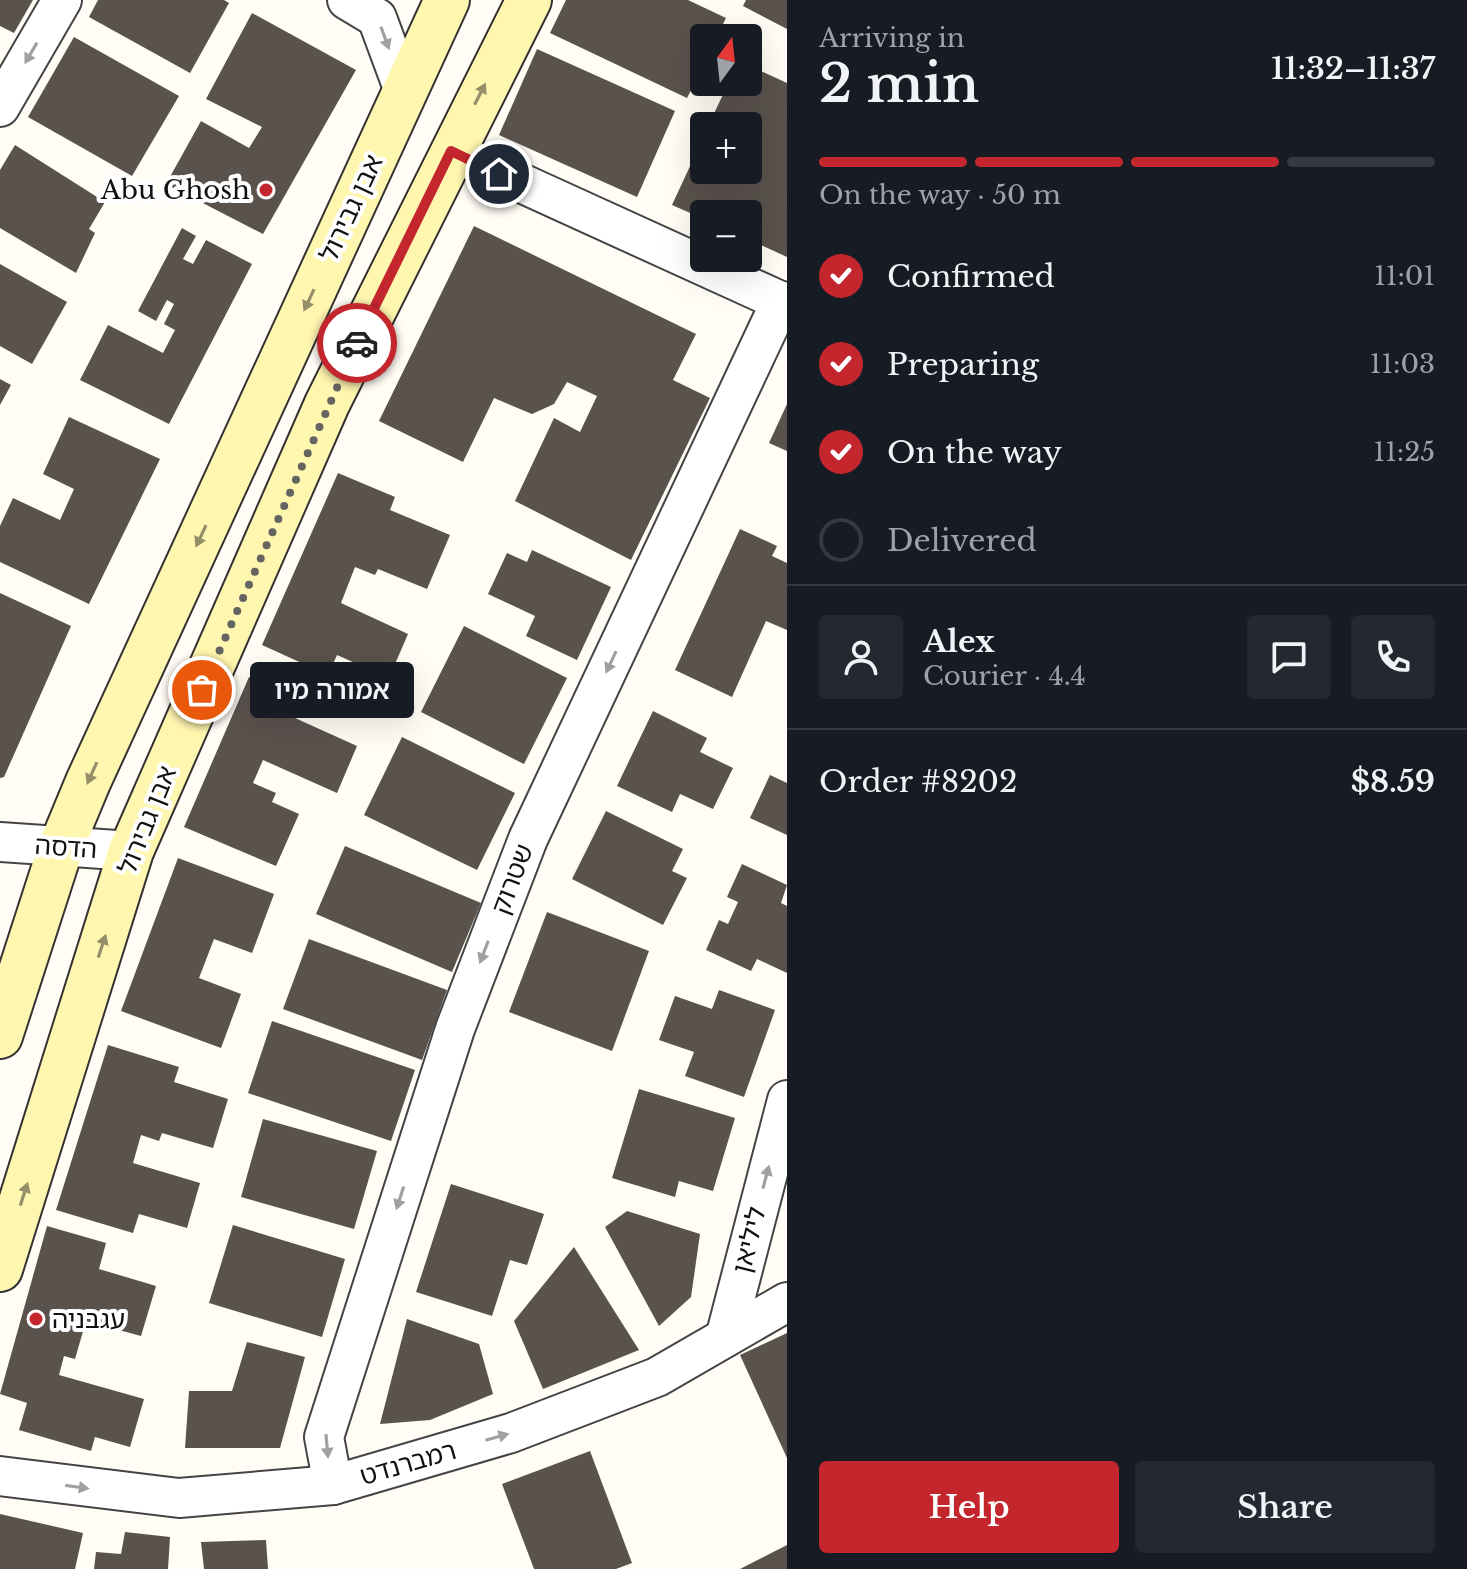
<!DOCTYPE html>
<meta charset="utf-8">
<style>
body{margin:0;font-family:"Libre Baskerville","Noto Sans Hebrew",serif;background:#242831;color:#f1f3f6;height:100vh;display:flex;flex-direction:column;font-size:30px;white-space:nowrap}
*{box-sizing:border-box;margin:0}
p{font-size:26px;color:#9ea1a6}
.icon{flex:none;width:44px;height:44px;fill:none;stroke:currentColor;stroke-width:2;stroke-linecap:round;stroke-linejoin:round}
.map{position:relative;flex:1;overflow:hidden}
.panel{display:flex;flex-direction:column;background:#171b24;width:680px}
.panel>*{flex:none}
.needle{width:52px;rotate:15deg}
.controls{position:absolute;left:690px;top:24px;display:grid;gap:16px}
.controls a{display:grid;place-items:center;width:72px;height:72px;border-radius:8px;background:#171b24;box-shadow:0 8px 32px #0002;font-size:40px}
.pin{position:absolute;display:grid;place-items:center;width:68px;height:68px;color:#fff;margin:-34px;border:4px solid #fff;border-radius:50%;box-shadow:0 2px 8px #0007}
.courier{position:absolute;display:grid;place-items:center;width:80px;height:80px;margin:-40px;border:6px solid #c4262e;border-radius:50%;background:#fff;color:#222;box-shadow:0 2px 10px #0007}
.bubble{position:absolute;height:56px;border-radius:8px;background:#171b24;box-shadow:0 8px 32px #0002;font-size:26px;font-weight:600;line-height:56px;text-align:center}
.headline em{font-style:normal;font-weight:600}
.headline div{display:flex;flex-direction:column-reverse}
.headline{display:flex;align-items:center;justify-content:space-between;height:136px;padding:0 32px}
h1{font-size:52px;font-weight:600;line-height:60px}
.bar{display:grid;grid-template-columns:repeat(4,1fr);gap:12px 8px;align-content:center;height:96px;padding:0 32px}
.bar i{height:10px;border-radius:6px;background:#363941}
.bar .selected{background:#c4262e}
.bar p{grid-column:span 4}
.line{display:flex;align-items:center;gap:20px;padding:0 32px;border-top:2px solid #363941}
.line div{flex:1}
.round{display:grid;place-items:center;flex:none;width:84px;height:84px;border-radius:8px;background:#242831}
ol{padding:0 32px;list-style:none}
li{display:flex;align-items:center;gap:24px;height:88px}
li p{margin-inline-start:auto}
li .icon{padding:8px;border-radius:50%;background:#c4262e;color:#fff;stroke-width:4}
li:last-child{color:#9ea1a6}
li i{width:44px;height:44px;border:4px solid #363941;border-radius:50%}
.cta{display:flex;gap:16px;margin-top:auto;padding:16px 32px}
.cta a{flex:1;height:92px;border-radius:8px;background:#c4262e;color:#fff;font-size:32px;font-weight:600;line-height:92px;text-align:center}
.cta a+a{background:#242831;color:#f1f3f6}
main{display:flex;flex:1;min-height:0}
.map>svg:first-child{display:block}
.building{fill:#5a524d}
.lines{fill:none;stroke-linecap:round;stroke-linejoin:round}
.minor-casing{stroke:#444;stroke-width:42}
.secondary-casing{stroke:#333;stroke-width:48}
.minor{stroke:#fff;stroke-width:38}
.secondary{stroke:#fff6b0;stroke-width:44}
.oneway{fill:#a0a0a0}
.oneway2{fill:#948f68}
.done{stroke:#646461;stroke-width:8;stroke-dasharray:0 14.4}
.route{stroke:#c4262e;stroke-width:10}
.poi-dot{fill:#c4262e;stroke:#fff;stroke-width:3}
.labels{text-anchor:middle;stroke-width:8;stroke-linejoin:round;paint-order:stroke}
.poi-label{font-size:26px;fill:#111;stroke:#fff;text-anchor:end}
.street-label{font-size:26px;fill:#111;stroke:#fff}
</style>
<main>
<div class="map">
<svg width="787" height="1569" viewBox="0 0 787 1569">
<rect width="100%" height="100%" fill="#fffdf5"/>
<!-- building -->
<g class="building">
<polygon points="0,0 33,0 14,33 0,26"/>
<polygon points="98,0 224,0 229,3 190,73 89,17"/>
<polygon points="566,0 688,0 726,18 716,38 704,38 704,64 687,98 550,33"/>
<polygon points="746,0 787,0 787,29 743,6"/>
<polygon points="252,13 356,70 263,234 166,184 201,121 249,148 262,127 206,99"/>
<polygon points="74,37 179,96 132,176 28,117"/>
<polygon points="537,49 675,111 637,197 499,135"/>
<polygon points="748,65 787,83 787,257 748,239 748,214 704,214 704,219 672,205 704,136 704,170 748,170 748,126 708,126 729,82 748,82"/>
<polygon points="15,145 105,202 89,229 95,233 76,273 0,228 0,170"/>
<polygon points="474,226 696,334 673,380 710,398 631,560 515,501 554,418 580,432 597,396 567,382 554,404 532,414 494,398 463,462 379,421"/>
<polygon points="182,228 196,236 183,259 193,264 206,240 252,264 169,424 80,380 108,325 163,353 175,330 164,324 174,304 167,300 156,321 138,311"/>
<polygon points="0,264 67,302 32,364 0,346"/>
<polygon points="0,379 11,385 0,405"/>
<polygon points="787,404 787,451 769,443"/>
<polygon points="69,417 160,459 89,604 0,562 0,526 13,498 60,520 74,489 43,474"/>
<polygon points="338,473 395,497 390,510 450,535 427,589 378,569 375,575 355,567 341,603 408,634 389,678 337,655 328,675 262,645"/>
<polygon points="740,529 777,546 772,556 787,563 787,630 766,621 732,697 675,670"/>
<polygon points="532,550 611,587 577,660 526,636 535,616 488,594 507,553 527,562"/>
<polygon points="0,593 71,626 4,777 0,778"/>
<polygon points="464,626 567,678 524,764 421,712"/>
<polygon points="249,677 303,701 295,718 357,746 337,793 263,760 253,783 276,793 272,802 299,814 276,866 184,827"/>
<polygon points="653,711 707,738 700,752 733,768 713,809 680,794 672,812 617,786"/>
<polygon points="402,737 515,793 477,870 364,815"/>
<polygon points="770,775 787,783 787,835 750,818"/>
<polygon points="606,811 683,849 672,871 687,878 663,925 572,879"/>
<polygon points="345,846 481,903 452,972 316,914"/>
<polygon points="178,858 274,894 252,953 214,939 199,978 241,994 221,1048 121,1011"/>
<polygon points="742,864 787,885 781,903 787,906 787,973 757,959 751,971 706,950 719,920 728,924 738,902 727,897"/>
<polygon points="547,912 649,951 612,1051 509,1012"/>
<polygon points="309,939 447,990 422,1060 283,1009"/>
<polygon points="719,990 775,1010 744,1097 685,1076 694,1052 659,1040 675,996 712,1009"/>
<polygon points="272,1021 415,1070 391,1141 248,1093"/>
<polygon points="108,1045 179,1067 174,1082 228,1099 213,1148 162,1133 159,1141 141,1135 133,1163 200,1183 187,1228 139,1214 133,1233 56,1210"/>
<polygon points="639,1089 735,1118 713,1191 679,1181 675,1197 612,1178"/>
<polygon points="263,1119 377,1151 354,1229 241,1197"/>
<polygon points="451,1184 544,1214 527,1265 510,1260 492,1316 416,1292"/>
<polygon points="627,1211 700,1234 691,1297 659,1326 605,1227"/>
<polygon points="233,1225 345,1259 322,1337 209,1303"/>
<polygon points="47,1226 106,1243 99,1269 156,1286 141,1336 86,1321 75,1359 64,1356 59,1375 144,1399 130,1447 95,1437 91,1451 19,1430 27,1403 0,1394"/>
<polygon points="574,1247 639,1350 543,1389 514,1321"/>
<polygon points="407,1319 479,1344 493,1394 430,1420 380,1424"/>
<polygon points="787,1333 787,1458 740,1355"/>
<polygon points="247,1342 305,1357 280,1448 185,1448 189,1391 232,1391"/>
<polygon points="590,1451 632,1563 616,1569 534,1569 502,1484"/>
<polygon points="0,1514 83,1533 75,1569 0,1569"/>
<polygon points="125,1532 170,1537 168,1569 94,1569 96,1552 121,1554"/>
<polygon points="266,1540 268,1569 204,1569 201,1542"/>
<polygon points="787,1545 787,1569 740,1569"/>
</g>
<g class="lines">
<!-- minor casing -->
<g class="minor-casing">
<g id="minor">
<polyline points="347,0 377,18 404,91"/>
<polyline points="0,107 62,0"/>
<polyline points="451,151 787,304"/>
<polyline points="0,842 131,851"/>
<polyline points="726,1334 787,1100"/>
<polyline points="0,1476 179,1498 333,1485 511,1433 657,1377 787,1302"/>
<polyline points="333,1485 324,1437 455,1029 528,839 781,301"/>
</g>
</g>
<!-- secondary casing -->
<g class="secondary-casing">
<g id="secondary">
<polyline points="0,1036 61,847 88,782 447,0"/>
<polyline points="0,1269 131,851 327,404 529,0"/>
</g>
</g>
<!-- minor -->
<use href="#minor" class="minor"/>
<!-- secondary -->
<use href="#secondary" class="secondary"/>
</g>
<!-- one-way arrows -->
<defs><path id="oneway-solid" d="M-6-.8H1V-3.2L6.5 0L1 3.2V.8H-6Z" transform="scale(2)"/></defs>
<g class="oneway">
<use href="#oneway-solid" transform="translate(385 38) rotate(70)"/>
<use href="#oneway-solid" transform="translate(31 53) rotate(120)"/>
<use href="#oneway-solid" transform="translate(611 662) rotate(115)"/>
<use href="#oneway-solid" transform="translate(484 952) rotate(111)"/>
<use href="#oneway-solid" transform="translate(766 1177) rotate(-75)"/>
<use href="#oneway-solid" transform="translate(400 1198) rotate(108)"/>
<use href="#oneway-solid" transform="translate(497 1437) rotate(-16)"/>
<use href="#oneway-solid" transform="translate(327 1446) rotate(85)"/>
<use href="#oneway-solid" transform="translate(77 1487) rotate(8)"/>
</g>
<g class="oneway2">
<use href="#oneway-solid" transform="translate(480 94) rotate(-63)"/>
<use href="#oneway-solid" transform="translate(309 300) rotate(115)"/>
<use href="#oneway-solid" transform="translate(201 536) rotate(115)"/>
<use href="#oneway-solid" transform="translate(92 773) rotate(114)"/>
<use href="#oneway-solid" transform="translate(102 946) rotate(-72)"/>
<use href="#oneway-solid" transform="translate(24 1194) rotate(-72)"/>
</g>
<g class="lines">
<!-- done -->
<polyline class="done" points="202,690 357,343"/>
<!-- route -->
<polyline class="route" points="357,343 451,151 499,174"/>
</g>
<!-- markers -->
<g class="poi-dot">
<circle cx="266" cy="190" r="8"/>
<circle cx="36" cy="1319" r="8"/>
</g>
<g class="labels">
<!-- poi labels -->
<g class="poi-label">
<text x="250" y="199">Abu Ghosh</text>
<text x="52" y="1328" text-anchor="start">עגבניה</text>
</g>
<!-- street labels -->
<g class="street-label">
<text transform="translate(351 208) rotate(-65)" y="9">אבן גבירול</text>
<text transform="translate(147 820) rotate(-68)" y="9">אבן גבירול</text>
<text transform="translate(66 847) rotate(4)" y="9">הדסה</text>
<text transform="translate(512 879) rotate(-69)" y="9">שטרוק</text>
<text transform="translate(749 1240) rotate(-76)" y="9">ליליאן</text>
<text transform="translate(408 1463) rotate(-16)" y="9">רמברנדט</text>
</g>
</g>
</svg>
<div class="controls">
<a><svg class="needle" viewBox="-14 -14 28 28"><path d="M0-13l5 13h-10z" fill="#e53935"/><path d="M0 13l5-13h-10z" fill="#9ea1a6"/></svg></a>
<a>+</a>
<a>−</a>
</div>
<div class="pin" style="left:202px;top:690px;background:#ea580c"><svg class="icon" aria-label="bag" viewBox="0 0 24 24"><path d="M5 8h14l-1 12H6zM9 8a3 3 0 0 1 6 0"/></svg></div>
<div class="pin" style="left:499px;top:174px;background:#1f2937"><svg class="icon" aria-label="home" viewBox="0 0 24 24"><path d="M3 11l9-7 9 7M6 9v11h12V9"/></svg></div>
<div class="courier" style="left:357px;top:343px"><svg class="icon" aria-label="car" viewBox="0 0 24 24"><path d="M5 17H2v-5l4-1 3-4h7l3 4 3 1v5h-3M9 17h6M6 11h13"/><circle cx="7" cy="17" r="2"/><circle cx="17" cy="17" r="2"/></svg></div>
<div class="bubble" style="left:250px;top:662px;width:164px">אמורה מיו</div>
</div>
<section class="panel">
<div class="headline"><div><h1>2 min</h1><p>Arriving in</p></div><em>11:32–11:37</em></div>
<div class="bar"><i class="selected"></i><i class="selected"></i><i class="selected"></i><i></i><p>On the way · 50 m</p></div>
<ol>
<li><svg class="icon" aria-label="check" viewBox="0 0 24 24"><path d="M5 12l5 5 9-10"/></svg>Confirmed<p>11:01</p></li>
<li><svg class="icon" aria-label="check" viewBox="0 0 24 24"><path d="M5 12l5 5 9-10"/></svg>Preparing<p>11:03</p></li>
<li><svg class="icon" aria-label="check" viewBox="0 0 24 24"><path d="M5 12l5 5 9-10"/></svg>On the way<p>11:25</p></li>
<li><i></i>Delivered</li>
</ol>
<div class="line" style="height:144px"><a class="round"><svg class="icon" aria-label="person" viewBox="0 0 24 24"><circle cx="12" cy="8" r="4"/><path d="M4 21q1-7 8-7t8 7"/></svg></a><div><b>Alex</b><p>Courier · 4.4</p></div><a class="round"><svg class="icon" aria-label="chat" viewBox="0 0 24 24"><path d="M4 5h16v11H9l-5 4z"/></svg></a><a class="round"><svg class="icon" aria-label="phone" viewBox="0 0 24 24"><path d="M5 4h4l2 5-3 2q2 4 5 5l2-3 5 2v4C11 20 4 13 5 4z"/></svg></a></div>
<div class="line" style="height:104px"><div>Order #8202</div><b>$8.59</b></div>
<div class="cta"><a>Help</a><a>Share</a></div>
</section>
</main>
